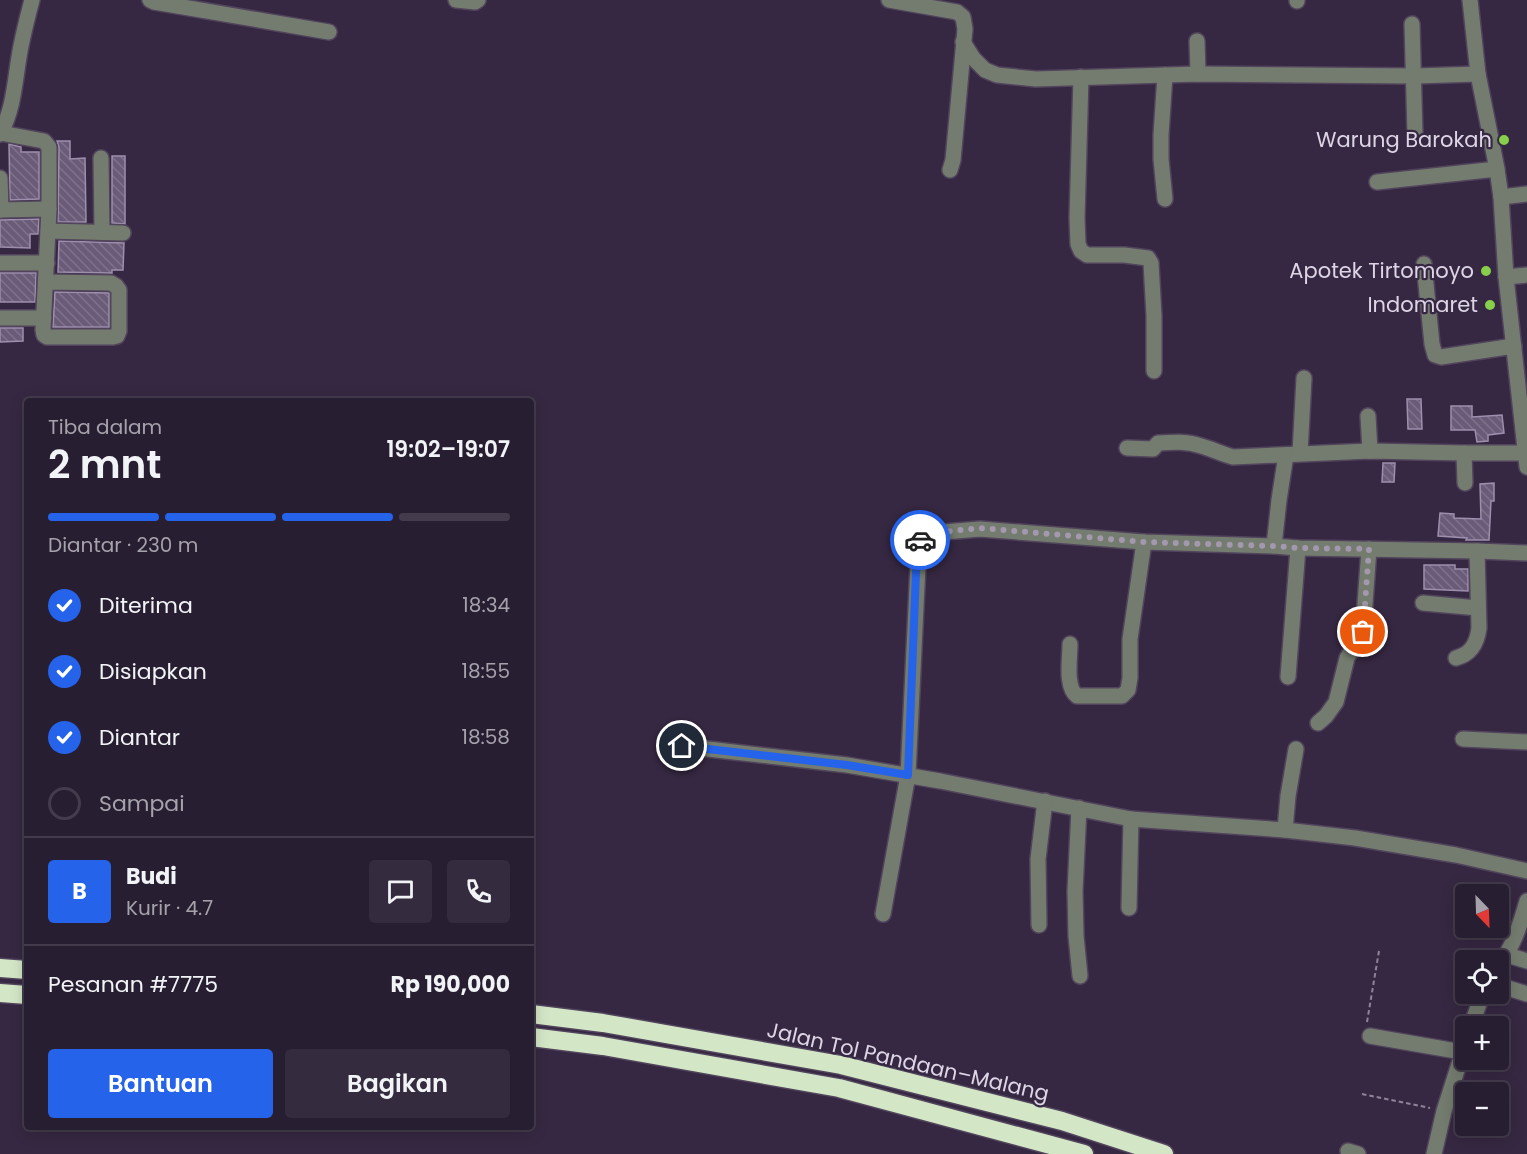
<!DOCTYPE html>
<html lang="id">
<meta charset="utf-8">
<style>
body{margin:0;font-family:Poppins,sans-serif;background:#342b3e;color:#f1f3f6;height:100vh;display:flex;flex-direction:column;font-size:22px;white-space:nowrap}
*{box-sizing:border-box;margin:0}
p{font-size:20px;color:#a5a2ac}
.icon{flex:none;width:33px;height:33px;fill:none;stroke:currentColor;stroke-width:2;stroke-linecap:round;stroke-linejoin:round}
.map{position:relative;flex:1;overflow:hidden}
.panel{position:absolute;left:24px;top:398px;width:510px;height:732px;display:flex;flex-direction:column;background:#281e32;border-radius:6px;box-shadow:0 3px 15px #0003,0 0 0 2px #443c4d}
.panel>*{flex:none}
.needle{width:39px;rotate:157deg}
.buttons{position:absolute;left:1455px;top:884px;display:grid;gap:12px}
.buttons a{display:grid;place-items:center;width:54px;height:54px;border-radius:6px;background:#281e32;box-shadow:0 3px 15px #0003,0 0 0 2px #443c4d;font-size:30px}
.pin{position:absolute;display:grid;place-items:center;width:51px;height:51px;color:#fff;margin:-26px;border:3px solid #fff;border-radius:50%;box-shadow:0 2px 6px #0007}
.courier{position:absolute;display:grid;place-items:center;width:60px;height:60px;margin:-30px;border:4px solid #2563eb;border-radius:50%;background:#fff;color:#222;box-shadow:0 2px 8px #0007}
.summary em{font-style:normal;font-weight:600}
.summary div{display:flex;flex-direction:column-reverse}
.summary{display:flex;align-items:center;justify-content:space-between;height:102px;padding:0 24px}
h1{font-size:39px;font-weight:600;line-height:45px}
.bar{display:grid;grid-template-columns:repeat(4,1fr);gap:9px 6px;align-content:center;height:72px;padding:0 24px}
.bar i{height:8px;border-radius:4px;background:#443c4d}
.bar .active{background:#2563eb}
.bar p{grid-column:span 4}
.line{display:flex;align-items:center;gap:15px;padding:0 24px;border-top:2px solid #443c4d}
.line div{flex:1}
.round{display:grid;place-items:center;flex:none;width:63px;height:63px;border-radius:6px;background:#342b3e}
ol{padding:0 24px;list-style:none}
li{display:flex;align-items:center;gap:18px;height:66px}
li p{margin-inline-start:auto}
li .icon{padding:6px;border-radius:50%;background:#2563eb;color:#fff;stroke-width:4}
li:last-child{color:#a5a2ac}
li i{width:33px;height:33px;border:3px solid #443c4d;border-radius:50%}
.cta{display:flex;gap:12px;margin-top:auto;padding:12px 24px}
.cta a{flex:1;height:69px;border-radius:6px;background:#2563eb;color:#fff;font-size:24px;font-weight:600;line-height:69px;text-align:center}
.cta a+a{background:#342b3e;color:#f1f3f6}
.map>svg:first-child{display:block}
.building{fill:url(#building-back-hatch);stroke:#9f8fae;stroke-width:1.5}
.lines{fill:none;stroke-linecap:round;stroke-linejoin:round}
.minor-casing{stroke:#51445c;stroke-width:18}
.highway-casing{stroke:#51445c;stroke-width:21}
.path{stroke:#8f8499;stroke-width:2;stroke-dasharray:4.5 3;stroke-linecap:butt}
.minor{stroke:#747c6f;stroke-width:15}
.highway{stroke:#d3e7c7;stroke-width:18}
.done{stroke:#a398ad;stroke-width:6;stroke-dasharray:0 10.8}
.route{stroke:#2563eb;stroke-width:8}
.poi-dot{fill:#87cf4b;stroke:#362842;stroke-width:2}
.labels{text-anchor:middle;stroke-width:4.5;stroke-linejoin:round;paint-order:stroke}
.poi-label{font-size:21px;fill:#ddd5e6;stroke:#362842;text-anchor:end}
.street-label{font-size:21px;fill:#ddd5e6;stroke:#362842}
</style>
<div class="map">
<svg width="1527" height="1154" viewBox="0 0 1527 1154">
<defs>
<pattern id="building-back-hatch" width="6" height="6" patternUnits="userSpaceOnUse" patternTransform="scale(1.5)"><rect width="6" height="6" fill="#6a5b78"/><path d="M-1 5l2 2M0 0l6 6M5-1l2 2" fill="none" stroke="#7f728b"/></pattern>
</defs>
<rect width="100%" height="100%" fill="#362842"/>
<!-- building -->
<g class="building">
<polygon points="57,141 70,141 70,159 85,158 86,222 58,222 59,147"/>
<polygon points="9,144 21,147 21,152 39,152 39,199 10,200"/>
<polygon points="112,156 125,156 125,224 112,223"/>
<polygon points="39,219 38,234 30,234 30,248 0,247 0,220"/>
<polygon points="59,241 124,243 123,270 112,270 112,273 58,272"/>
<polygon points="0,273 36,273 35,302 0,302"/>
<polygon points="55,292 109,293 109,327 53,327"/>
<polygon points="0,328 23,328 23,341 0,342"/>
<polygon points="1407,399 1421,399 1422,429 1408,429"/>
<polygon points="1451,406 1472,406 1472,417 1502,415 1504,433 1488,435 1488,441 1477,442 1475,430 1451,430"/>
<polygon points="1383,463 1395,463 1394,482 1382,482"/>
<polygon points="1494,483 1494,501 1491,501 1489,540 1466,540 1467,538 1438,536 1440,513 1454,514 1454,518 1481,519 1480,484"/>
<polygon points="1424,565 1455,565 1455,569 1468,569 1468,591 1424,589"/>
</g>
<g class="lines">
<!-- minor casing -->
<g class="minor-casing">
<g id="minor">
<polyline points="150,0 154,2 329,32"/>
<polyline points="456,0 475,2 478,0"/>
<polyline points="889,0 957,12 963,17 965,29 953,160 950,170"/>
<polyline points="1470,0 1478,74 1497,169 1501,197 1506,277 1527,467"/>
<polyline points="1297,1 1297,0"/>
<polyline points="1412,24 1415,134"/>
<polyline points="1197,41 1198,74"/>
<polyline points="963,42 973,58 985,70 997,75 1036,79 1198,74 1415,76 1478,74"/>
<polyline points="1081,77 1077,218 1078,244 1081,251 1087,255 1124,255 1148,258 1151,263 1154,316 1154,371"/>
<polyline points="1,133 44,141 49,147 49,209 43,330 44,335 47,337 113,337 117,336 119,331 119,290 116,286 111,283 46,282"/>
<path d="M0,134c15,-26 15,-59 21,-88 3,-15 7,-31 11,-46"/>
<polyline points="101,158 102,232"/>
<polyline points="0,178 1,210"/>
<polyline points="1377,182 1497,169"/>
<polyline points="1501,197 1527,194"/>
<polyline points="1165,199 1161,159 1161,135 1165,75"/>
<polyline points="0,210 49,209"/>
<polyline points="48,231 123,233"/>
<polyline points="0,263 47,263"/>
<polyline points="1424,264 1432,344 1435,355 1441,357 1514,346"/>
<polyline points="1506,277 1527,275"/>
<polyline points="0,318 44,318"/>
<polyline points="1368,416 1370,451"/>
<path d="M1127,448l26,1 5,-6c15,-1 29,-2 43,3 11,3 21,8 32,11l137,-6 94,2h63"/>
<polyline points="1300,453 1304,378"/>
<polyline points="1464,453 1465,483"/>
<polyline points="1274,546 1279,500 1286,455"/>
<polyline points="1423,603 1478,608"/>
<path d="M1070,644c0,15 -5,43 7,52h45l6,-6 2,-12v-39l14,-97"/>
<path d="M1456,658c15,-4 21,-14 23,-30l-2,-77"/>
<polyline points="1288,677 1298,548"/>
<polyline points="1318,723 1326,716 1336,702 1347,658 1363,631 1369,549"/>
<polyline points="1463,739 1527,742"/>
<polyline points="682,746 847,765 940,781 1131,819 1285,830 1355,838 1456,855 1527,871"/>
<polyline points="1079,808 1075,891 1076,936 1080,976"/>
<polyline points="1285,830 1288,796 1296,749"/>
<polyline points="1129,908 1131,819"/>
<path d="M883,914l25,-139 11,-231c2,-8 6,-9 13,-11l48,-4 164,13 130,4 24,2 179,3 50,2"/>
<polyline points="1039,925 1038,859 1045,801"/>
<polyline points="1507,955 1527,961"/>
<path d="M1498,966c16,-20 22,-41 29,-65"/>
<polyline points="1498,985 1527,994"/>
<polyline points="1471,1026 1483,993"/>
<polyline points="1370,1036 1462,1052"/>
<polyline points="1348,1151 1358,1154"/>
<polyline points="1434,1154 1444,1111 1466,1042"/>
</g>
</g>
<!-- highway casing -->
<g class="highway-casing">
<g id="highway">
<polyline points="0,968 27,970"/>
<polyline points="0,993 27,995"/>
<polyline points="531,1014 603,1023 841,1065 1062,1121 1164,1154"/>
<polyline points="531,1037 603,1046 839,1088 1084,1154"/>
</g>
</g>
<!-- path -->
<g class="path">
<polyline points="1367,1022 1379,951"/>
<polyline points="1362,1094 1430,1108"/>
</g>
<!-- minor -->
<use href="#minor" class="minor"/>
<!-- highway -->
<use href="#highway" class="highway"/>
</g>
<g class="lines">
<!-- done -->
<polyline class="done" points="920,540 926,534 932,533 980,528 1144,542 1274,546 1298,548 1369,549 1363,632"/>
<!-- route -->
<polyline class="route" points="682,746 847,765 908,775 916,572 920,540"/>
</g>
<!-- markers -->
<g class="poi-dot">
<circle cx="1504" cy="140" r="6"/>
<circle cx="1486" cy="271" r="6"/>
<circle cx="1490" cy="305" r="6"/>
</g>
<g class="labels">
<!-- poi labels -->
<g class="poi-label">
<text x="1492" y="147">Warung Barokah</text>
<text x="1474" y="278">Apotek Tirtomoyo</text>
<text x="1478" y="312">Indomaret</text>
</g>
<!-- street labels -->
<g class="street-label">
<text transform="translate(908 1062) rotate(13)" y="7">Jalan Tol Pandaan–Malang</text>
</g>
</g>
</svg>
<div class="buttons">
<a><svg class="needle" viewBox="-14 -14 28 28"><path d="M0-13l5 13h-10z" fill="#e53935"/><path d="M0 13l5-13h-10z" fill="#a5a2ac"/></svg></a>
<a><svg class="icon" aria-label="locate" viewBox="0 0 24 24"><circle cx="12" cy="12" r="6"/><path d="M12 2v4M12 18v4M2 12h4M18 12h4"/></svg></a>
<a>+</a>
<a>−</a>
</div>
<div class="pin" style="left:1363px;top:632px;background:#ea580c"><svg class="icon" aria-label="bag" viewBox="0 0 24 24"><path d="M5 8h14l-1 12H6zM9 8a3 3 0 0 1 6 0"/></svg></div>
<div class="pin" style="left:682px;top:746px;background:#1f2937"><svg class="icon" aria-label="home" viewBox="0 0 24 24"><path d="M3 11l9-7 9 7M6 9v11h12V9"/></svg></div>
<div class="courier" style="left:920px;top:540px"><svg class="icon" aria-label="car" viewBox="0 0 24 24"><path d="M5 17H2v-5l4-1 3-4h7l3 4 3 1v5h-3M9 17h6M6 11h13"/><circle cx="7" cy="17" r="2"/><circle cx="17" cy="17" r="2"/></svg></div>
<section class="panel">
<div class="summary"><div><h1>2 mnt</h1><p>Tiba dalam</p></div><em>19:02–19:07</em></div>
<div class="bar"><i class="active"></i><i class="active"></i><i class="active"></i><i></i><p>Diantar · 230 m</p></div>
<ol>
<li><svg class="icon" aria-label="check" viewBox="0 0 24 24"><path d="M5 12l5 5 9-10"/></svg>Diterima<p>18:34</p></li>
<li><svg class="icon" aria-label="check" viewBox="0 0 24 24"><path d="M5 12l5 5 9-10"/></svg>Disiapkan<p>18:55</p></li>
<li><svg class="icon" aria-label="check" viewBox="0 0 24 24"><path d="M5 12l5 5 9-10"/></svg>Diantar<p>18:58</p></li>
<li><i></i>Sampai</li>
</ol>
<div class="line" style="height:108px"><b class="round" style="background:#2563eb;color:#fff">B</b><div><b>Budi</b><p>Kurir · 4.7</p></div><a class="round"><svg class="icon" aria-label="chat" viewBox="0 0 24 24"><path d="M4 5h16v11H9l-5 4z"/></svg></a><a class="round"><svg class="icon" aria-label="phone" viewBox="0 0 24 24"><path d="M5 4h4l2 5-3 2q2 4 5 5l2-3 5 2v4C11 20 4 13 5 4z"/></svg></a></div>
<div class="line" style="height:78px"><div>Pesanan #7775</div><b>Rp 190,000</b></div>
<div class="cta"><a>Bantuan</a><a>Bagikan</a></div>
</section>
</div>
